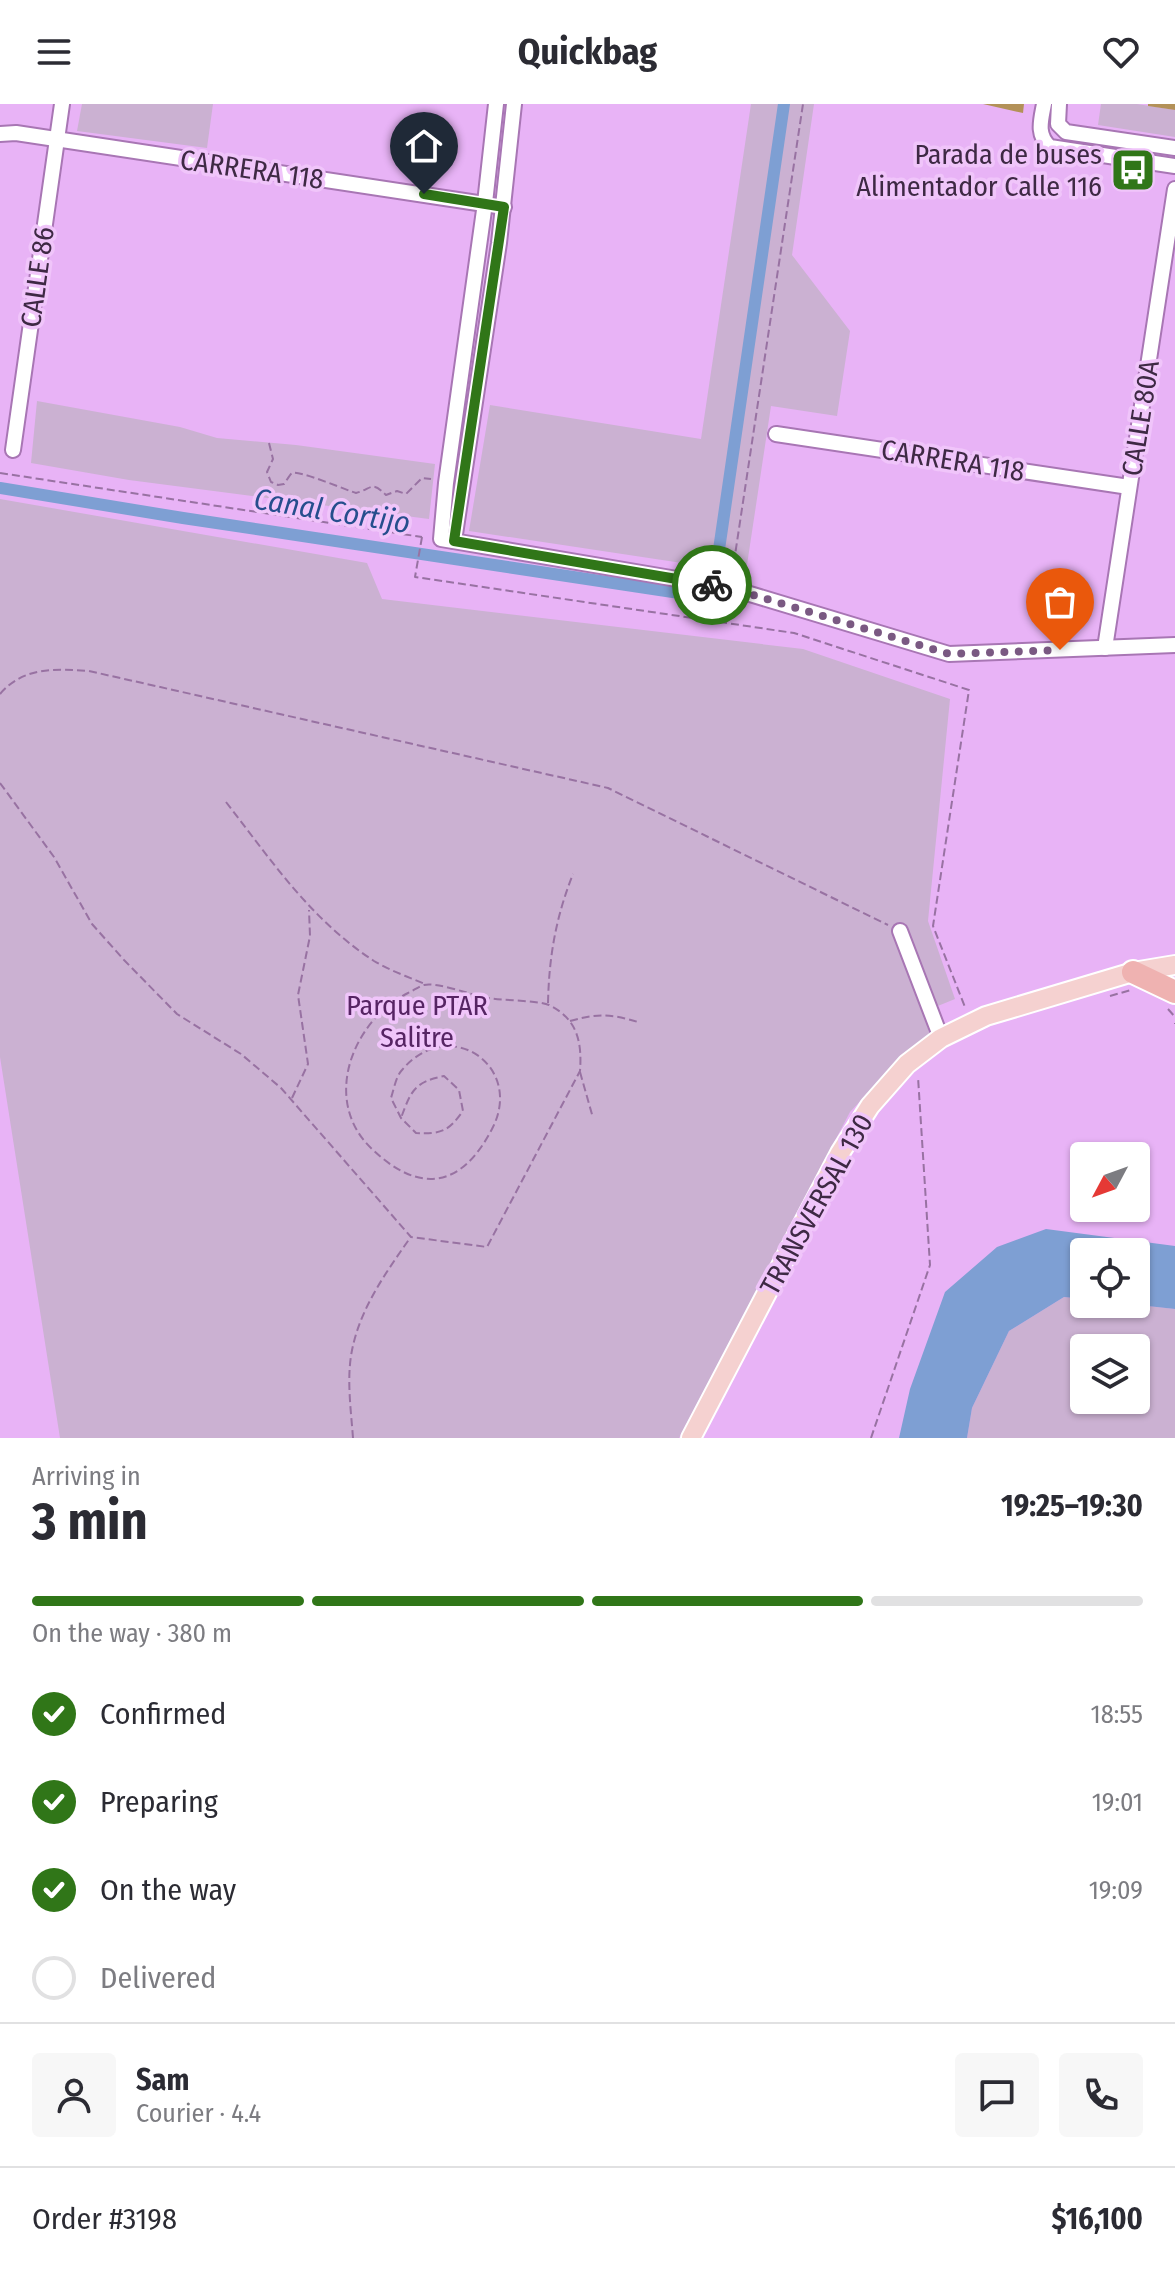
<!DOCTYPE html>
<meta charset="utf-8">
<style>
body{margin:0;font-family:"Fira Sans Condensed",sans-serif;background:#f7f7f7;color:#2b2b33;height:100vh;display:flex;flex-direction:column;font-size:30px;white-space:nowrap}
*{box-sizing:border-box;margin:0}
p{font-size:26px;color:#7c7c81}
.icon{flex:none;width:44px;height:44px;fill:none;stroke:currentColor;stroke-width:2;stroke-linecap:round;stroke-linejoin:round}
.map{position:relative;height:1334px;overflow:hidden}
.sheet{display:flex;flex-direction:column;background:#fff;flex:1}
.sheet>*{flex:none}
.needle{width:52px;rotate:229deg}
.tools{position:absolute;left:1070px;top:1038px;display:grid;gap:16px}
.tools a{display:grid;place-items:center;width:80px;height:80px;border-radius:8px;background:#fff;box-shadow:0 2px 6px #0004;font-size:40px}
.pin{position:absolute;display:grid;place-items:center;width:68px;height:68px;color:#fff;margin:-82px -34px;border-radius:50% 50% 50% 0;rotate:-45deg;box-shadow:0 0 8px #0007}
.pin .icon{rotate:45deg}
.courier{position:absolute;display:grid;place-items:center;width:80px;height:80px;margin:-40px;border:6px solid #307618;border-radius:50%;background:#fff;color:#222;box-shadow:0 2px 10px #0007}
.overview em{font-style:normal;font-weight:700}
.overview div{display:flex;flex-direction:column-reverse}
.overview{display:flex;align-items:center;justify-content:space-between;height:136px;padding:0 32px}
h1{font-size:52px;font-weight:700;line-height:60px}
.bar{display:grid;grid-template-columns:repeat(4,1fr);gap:12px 8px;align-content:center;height:96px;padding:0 32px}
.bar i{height:10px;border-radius:6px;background:#e1e1e2}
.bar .on{background:#307618}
.bar p{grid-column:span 4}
.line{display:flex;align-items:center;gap:20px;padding:0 32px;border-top:2px solid #e1e1e2}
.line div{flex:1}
.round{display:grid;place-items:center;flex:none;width:84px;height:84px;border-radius:8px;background:#f7f7f7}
ol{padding:0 32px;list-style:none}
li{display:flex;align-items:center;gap:24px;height:88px}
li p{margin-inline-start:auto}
li .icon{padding:8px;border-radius:50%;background:#307618;color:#fff;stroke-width:4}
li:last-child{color:#7c7c81}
li i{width:44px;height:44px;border:4px solid #e1e1e2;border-radius:50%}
header{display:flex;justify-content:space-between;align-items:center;height:104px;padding:0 32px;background:#fff;font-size:36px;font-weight:700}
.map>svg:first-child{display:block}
.green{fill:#cbb1d2;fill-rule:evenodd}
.water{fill:#7e9fd3}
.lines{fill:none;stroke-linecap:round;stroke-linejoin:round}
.canal{stroke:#7e9fd3;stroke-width:12}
.building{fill:#b39158}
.minor-casing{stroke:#a876b4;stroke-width:18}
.major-casing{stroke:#fff;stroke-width:22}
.highway-casing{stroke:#fff;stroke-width:26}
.path{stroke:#9872a2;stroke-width:2;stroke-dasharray:8 4;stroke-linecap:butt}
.minor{stroke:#fff;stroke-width:14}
.major{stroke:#f5d1d0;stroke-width:18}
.highway{stroke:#efb2b1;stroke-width:22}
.done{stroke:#7a5982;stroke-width:8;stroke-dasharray:0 14.4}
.route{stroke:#307618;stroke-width:10}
.labels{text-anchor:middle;stroke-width:7;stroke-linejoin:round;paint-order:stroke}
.poi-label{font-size:28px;fill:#3e2944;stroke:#f0c5fa;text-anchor:end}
.street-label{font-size:28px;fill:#3e2944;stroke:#f0c5fa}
.park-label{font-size:28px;fill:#562463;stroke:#f0c5fa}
.water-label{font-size:30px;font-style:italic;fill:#264e8d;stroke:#f0c5fa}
</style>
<header><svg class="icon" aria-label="menu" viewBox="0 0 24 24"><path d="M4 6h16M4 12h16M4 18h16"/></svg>Quickbag<svg class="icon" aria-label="heart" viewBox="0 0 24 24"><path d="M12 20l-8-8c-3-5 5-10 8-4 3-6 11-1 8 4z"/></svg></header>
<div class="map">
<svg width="1175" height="1334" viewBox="0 0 1175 1334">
<rect width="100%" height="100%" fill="#e8b3f6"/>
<!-- green -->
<g class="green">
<polygon points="82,0 213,0 207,44 77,27"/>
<polygon points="751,0 814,0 792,151 850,227 837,312 771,302 745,474 682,459 469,427 490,301 701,335"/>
<polygon points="1101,0 1137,0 1175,6 1175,33 1098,21"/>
<polygon points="37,297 180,323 217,334 296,341 435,360 429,415 129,376 31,359"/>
<polygon points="0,395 367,459 382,495 803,545 950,595 928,817 955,895 923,908 930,931 893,962 850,1008 679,1334 60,1334 0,953"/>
<path d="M1064,1193l20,2v5h45l46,5v129h-208l5,-30 37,-77zM1084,1244h52v52h-52z"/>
</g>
<!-- water -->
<polygon class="water" points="1046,1125 1175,1142 1175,1205 1129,1200 1136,1200 1136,1148 1084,1148 1084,1195 1064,1193 1009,1227 972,1304 967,1334 899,1334 910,1285 945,1188 997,1143"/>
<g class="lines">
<!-- canal -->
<g class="canal">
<polyline points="0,384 183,414 686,490 703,489"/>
<polyline points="716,466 784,0"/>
</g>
</g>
<!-- building -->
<g class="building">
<polygon points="983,0 1024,0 1023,9"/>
<polygon points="1148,0 1175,0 1175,6 1148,2"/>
</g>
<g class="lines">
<!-- minor casing -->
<g class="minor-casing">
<g id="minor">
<polyline points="496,0 485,99 446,379 441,435 730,484 949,550 1175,541"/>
<path d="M1044,0c-3,16 -8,31 6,43l125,19"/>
<polyline points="1059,0 1058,20 1066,28 1175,44"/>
<polyline points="0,30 16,29 504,103"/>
<polyline points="776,330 1129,383"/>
<polyline points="13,346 62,0"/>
<polyline points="454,437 499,139 514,0"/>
<polyline points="1105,544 1175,85"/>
<polyline points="900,827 941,934"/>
</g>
</g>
<!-- major casing -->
<g class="major-casing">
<polyline id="major" points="691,1334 840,1049 870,1002 907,960 941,934 986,912 1133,868 1175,861"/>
</g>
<!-- highway casing -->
<g class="highway-casing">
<polyline id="highway" points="1133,868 1175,888"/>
</g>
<!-- path -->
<g class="path">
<path d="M269,339l4,16 -6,13 4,10 7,3 6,-1c1,-1 6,-10 8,-11 7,-3 54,17 64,20 16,-4 15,-13 30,2l11,-4 9,3 16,-16 9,1"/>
<polyline points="0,369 422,433"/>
<polyline points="422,433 415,473 794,529 969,586 933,822 965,903"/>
<polyline points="732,471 803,0"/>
<path d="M0,590c24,-28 56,-25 89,-23l519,117 280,137"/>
<path d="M0,679l54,74 38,67 32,36 53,54 64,40 40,34 130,149 76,10 93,-176c2,-28 -2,-52 -31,-66 -12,-5 -49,-4 -66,-8 -14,-3 -46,-15 -59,-12 -5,1 -11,6 -16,8 -56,28 -87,108 -36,156 47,45 89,40 120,-20 33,-63 -43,-115 -90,-59 -6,6 -8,19 -11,28l10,20 15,15c25,1 32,-1 47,-22l-4,-21 -15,-14c-30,6 -33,15 -43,42"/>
<path d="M226,698c45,58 85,118 148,159 15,9 34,16 51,23"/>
<polyline points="1110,892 1131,886"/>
<path d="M548,899c1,-47 8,-86 25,-129"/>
<polyline points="1168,905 1175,913"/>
<path d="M570,917c28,-8 42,-7 68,1"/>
<polyline points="1175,919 1175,920"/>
<polyline points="580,968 593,1014"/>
<polyline points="292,994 308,960 298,891 310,832 309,806"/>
<path d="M353,1334c-2,-27 -6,-56 -2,-82 7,-45 34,-82 59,-118"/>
<polyline points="871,1334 930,1161 918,973"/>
</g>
<!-- minor -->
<use href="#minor" class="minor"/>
<!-- major -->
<use href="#major" class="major"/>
<!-- highway -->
<use href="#highway" class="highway"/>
</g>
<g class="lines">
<!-- done -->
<polyline class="done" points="712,481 730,484 949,550 1060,546"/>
<!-- route -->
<polyline class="route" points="424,90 504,103 454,437 712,481"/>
</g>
<!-- icons -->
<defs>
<g id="bus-square" transform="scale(2.3)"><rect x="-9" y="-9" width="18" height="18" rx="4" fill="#307618" stroke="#f0c5fa"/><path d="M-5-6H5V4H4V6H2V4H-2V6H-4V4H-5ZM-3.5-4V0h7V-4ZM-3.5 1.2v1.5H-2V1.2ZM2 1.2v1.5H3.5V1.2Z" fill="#fff"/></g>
</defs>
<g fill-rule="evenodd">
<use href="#bus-square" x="1133" y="66"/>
</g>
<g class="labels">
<!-- poi labels -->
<g class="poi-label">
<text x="1102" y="60">Parada de buses<tspan x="1102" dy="32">Alimentador Calle 116</tspan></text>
</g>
<!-- street labels -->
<g class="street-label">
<text transform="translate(252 65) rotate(8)" y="10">CARRERA 118</text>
<text transform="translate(37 173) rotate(-82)" y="10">CALLE 86</text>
<text transform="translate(1140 314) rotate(-81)" y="10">CALLE 80A</text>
<text transform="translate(953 356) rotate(9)" y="10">CARRERA 118</text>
<text transform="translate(816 1100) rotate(-61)" y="10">TRANSVERSAL 130</text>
</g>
<!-- park labels -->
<g class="park-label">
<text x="417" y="911">Parque PTAR<tspan x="417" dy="32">Salitre</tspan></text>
</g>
<!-- water labels -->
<g class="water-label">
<text transform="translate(332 407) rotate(9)" y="10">Canal Cortijo</text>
</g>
</g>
</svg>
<div class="tools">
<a><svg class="needle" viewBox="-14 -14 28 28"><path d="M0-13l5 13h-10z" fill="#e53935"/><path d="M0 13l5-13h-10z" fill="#7c7c81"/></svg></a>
<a><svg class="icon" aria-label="locate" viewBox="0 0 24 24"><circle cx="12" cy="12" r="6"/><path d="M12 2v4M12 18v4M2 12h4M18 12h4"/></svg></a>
<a><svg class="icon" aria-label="layers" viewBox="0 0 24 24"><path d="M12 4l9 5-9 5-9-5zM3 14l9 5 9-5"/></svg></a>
</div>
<div class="pin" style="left:1060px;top:546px;background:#ea580c"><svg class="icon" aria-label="bag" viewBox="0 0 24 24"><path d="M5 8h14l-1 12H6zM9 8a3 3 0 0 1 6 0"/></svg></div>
<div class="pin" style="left:424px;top:90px;background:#1f2937"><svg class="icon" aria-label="home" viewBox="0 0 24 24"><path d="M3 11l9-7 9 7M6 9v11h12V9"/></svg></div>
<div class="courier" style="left:712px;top:481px"><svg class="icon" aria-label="bike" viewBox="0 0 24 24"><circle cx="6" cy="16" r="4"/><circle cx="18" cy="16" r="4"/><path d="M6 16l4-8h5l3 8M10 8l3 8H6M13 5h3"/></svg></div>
</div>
<section class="sheet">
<div class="overview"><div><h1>3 min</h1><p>Arriving in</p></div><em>19:25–19:30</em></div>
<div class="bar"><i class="on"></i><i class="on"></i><i class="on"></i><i></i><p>On the way · 380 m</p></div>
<ol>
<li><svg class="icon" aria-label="check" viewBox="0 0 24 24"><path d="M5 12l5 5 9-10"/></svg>Confirmed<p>18:55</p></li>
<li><svg class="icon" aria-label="check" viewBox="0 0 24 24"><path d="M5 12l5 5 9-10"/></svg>Preparing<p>19:01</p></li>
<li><svg class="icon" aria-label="check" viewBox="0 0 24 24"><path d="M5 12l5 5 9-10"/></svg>On the way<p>19:09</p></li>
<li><i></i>Delivered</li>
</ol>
<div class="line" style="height:144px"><a class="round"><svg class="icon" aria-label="person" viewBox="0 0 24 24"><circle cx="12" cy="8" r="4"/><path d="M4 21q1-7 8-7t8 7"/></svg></a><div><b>Sam</b><p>Courier · 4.4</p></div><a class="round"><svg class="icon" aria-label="chat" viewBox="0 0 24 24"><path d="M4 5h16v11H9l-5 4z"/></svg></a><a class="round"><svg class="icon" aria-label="phone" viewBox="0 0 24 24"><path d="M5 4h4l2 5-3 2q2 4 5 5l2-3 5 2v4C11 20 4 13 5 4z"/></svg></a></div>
<div class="line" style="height:104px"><div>Order #3198</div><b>$16,100</b></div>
</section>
